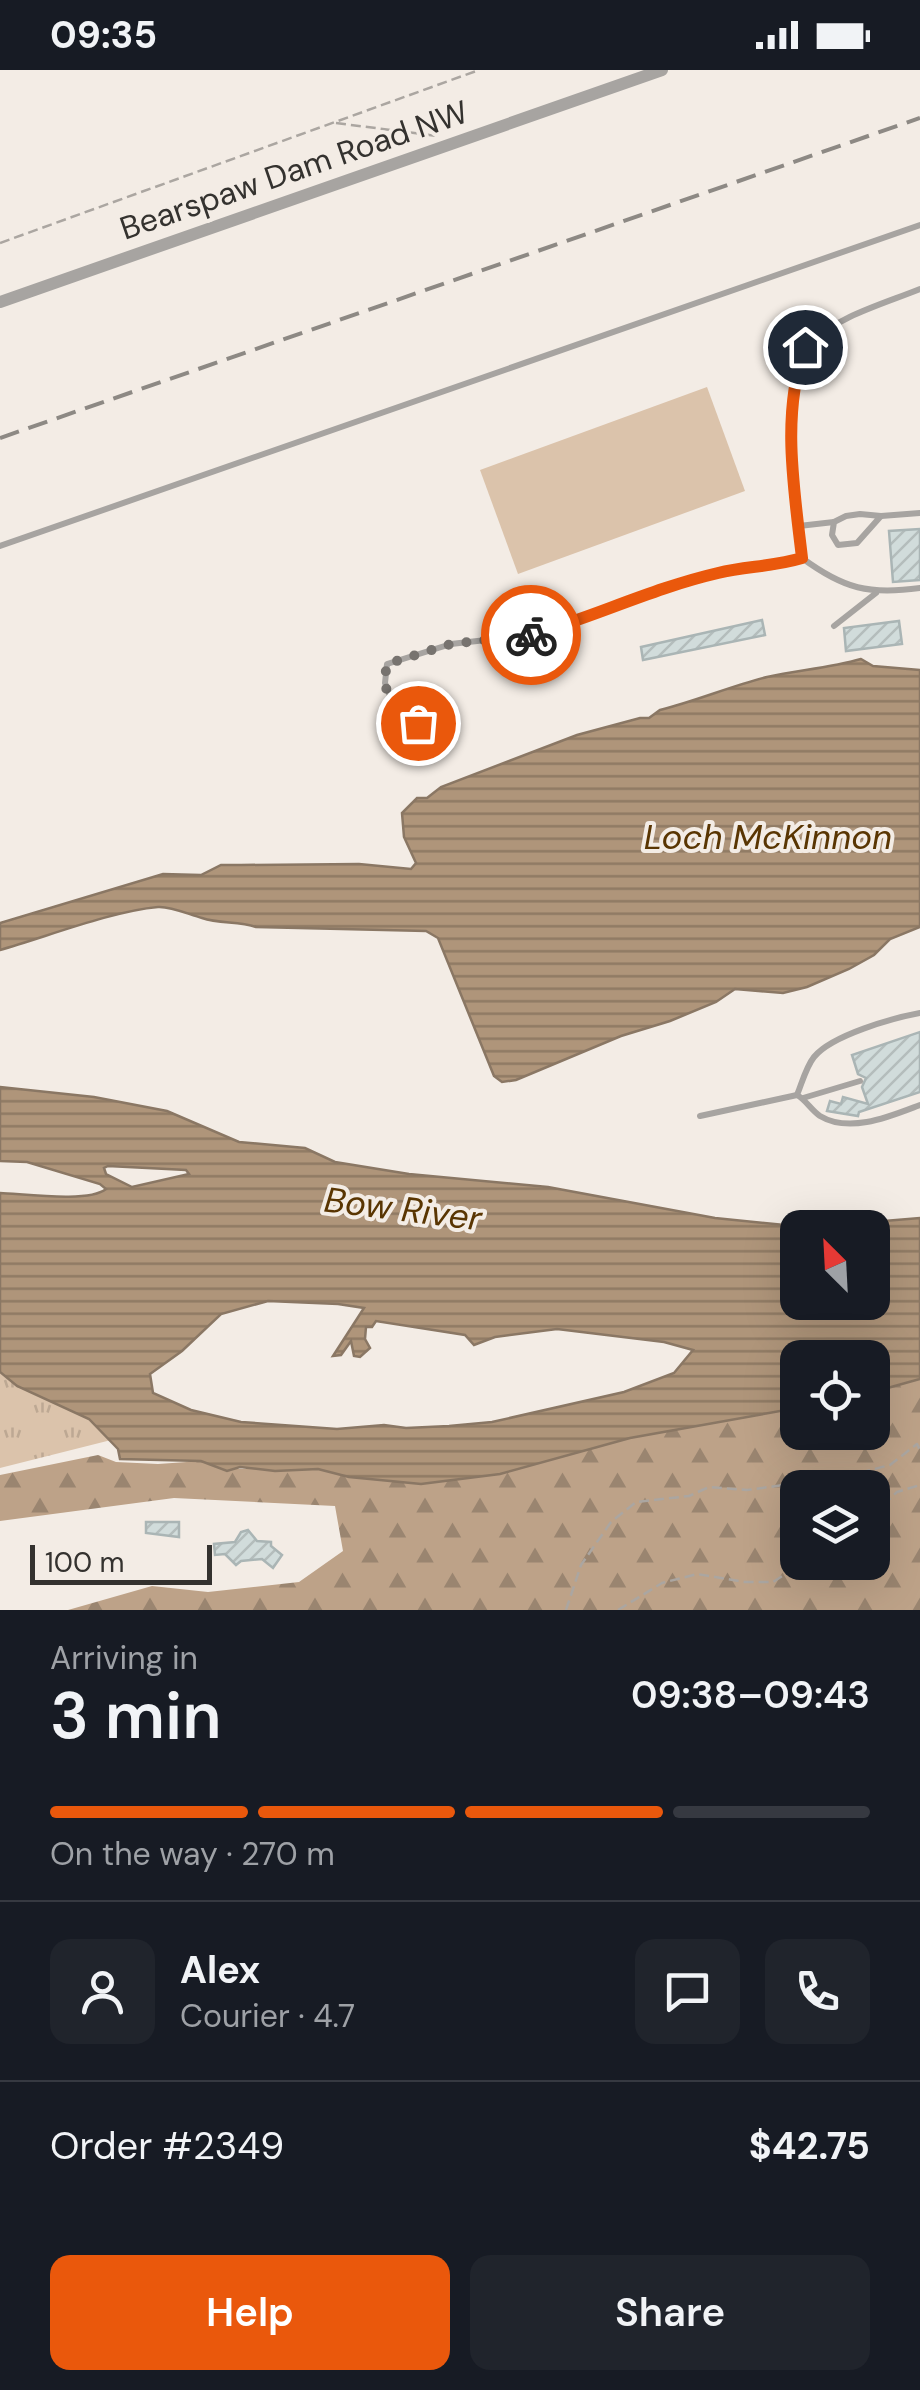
<!DOCTYPE html>
<meta charset="utf-8">
<style>
body{margin:0;font-family:"DM Sans",sans-serif;background:#20242c;color:#f1f3f6;height:100vh;display:flex;flex-direction:column;font-size:38px;white-space:nowrap}
*{box-sizing:border-box;margin:0}
p{font-size:32px;color:#9ea1a6}
.icon{flex:none;width:55px;height:55px;fill:none;stroke:currentColor;stroke-width:2;stroke-linecap:round;stroke-linejoin:round}
.map{position:relative;height:1540px;overflow:hidden}
.drawer{display:flex;flex-direction:column;background:#171b24;flex:1}
.drawer>*{flex:none}
.needle{width:65px;rotate:336deg}
.controls{position:absolute;left:780px;top:1140px;display:grid;gap:20px}
.controls a{display:grid;place-items:center;width:110px;height:110px;border-radius:20px;background:#171b24;box-shadow:0 10px 40px #0002;font-size:50px}
.scale{position:absolute;left:30px;bottom:25px;width:182px;box-sizing:border-box;padding-left:10px;border:5px solid #34322f;border-top:0;font-size:28px;line-height:35px;white-space:nowrap;color:#34322f;-webkit-text-stroke:8px #f3ece5;paint-order:stroke}
.pin{position:absolute;display:grid;place-items:center;width:85px;height:85px;color:#fff;margin:-42px;border:5px solid #fff;border-radius:50%;box-shadow:0 2px 10px #0007}
.courier{position:absolute;display:grid;place-items:center;width:100px;height:100px;margin:-50px;border:8px solid #ea580c;border-radius:50%;background:#fff;color:#222;box-shadow:0 2px 12px #0007}
.headline em{font-style:normal;font-weight:600}
.headline div{display:flex;flex-direction:column-reverse}
.headline{display:flex;align-items:center;justify-content:space-between;height:170px;padding:0 50px}
h1{font-size:65px;font-weight:600;line-height:75px}
.bar{display:grid;grid-template-columns:repeat(4,1fr);gap:15px 10px;align-content:center;height:120px;padding:0 50px}
.bar i{height:12px;border-radius:8px;background:#363941}
.bar .on{background:#ea580c}
.bar p{grid-column:span 4}
.line{display:flex;align-items:center;gap:25px;padding:0 50px;border-top:2px solid #363941}
.line div{flex:1}
.round{display:grid;place-items:center;flex:none;width:105px;height:105px;border-radius:20px;background:#20242c}
.action{display:flex;gap:20px;margin-top:auto;padding:20px 50px}
.action a{flex:1;height:115px;border-radius:20px;background:#ea580c;color:#fff;font-size:40px;font-weight:600;line-height:115px;text-align:center}
.action a+a{background:#20242c;color:#f1f3f6}
.status{display:flex;justify-content:space-between;align-items:center;height:70px;padding:0 50px;background:#171b24;direction:ltr}
.status svg{height:28px;fill:currentColor}
.map>svg:first-child{display:block}
.grass{fill:url(#grass-tufts)}
.forest{fill:url(#forest-firs);fill-rule:evenodd}
.park{fill:#dbc3ab}
.water{fill:url(#water-rules);stroke:#8a7764;stroke-width:2.5;fill-rule:evenodd}
.building{fill:url(#building-hatch);stroke:#aab5b5;stroke-width:2.5}
.lines{fill:none;stroke-linecap:round;stroke-linejoin:round}
.path{stroke:#aba6a1;stroke-width:2.5;stroke-dasharray:10 5;stroke-linecap:butt}
.lane{stroke:#a7a4a1;stroke-width:6}
.street{stroke:#a7a4a1;stroke-width:12}
.rail{stroke:#8d8984;stroke-width:4;stroke-dasharray:20 10;stroke-linecap:butt}
.done{stroke:#77736f;stroke-width:10;stroke-dasharray:0 18}
.route{stroke:#ea580c;stroke-width:12}
.labels{text-anchor:middle;stroke-width:8;stroke-linejoin:round;paint-order:stroke}
.street-label{font-size:32px;fill:#34322f;stroke:#f3ece5}
.water-label{font-size:35px;font-style:italic;fill:#593502;stroke:#f3ece5}
</style>
<div class="status"><b>09:35</b><svg viewBox="0 0 49 12"><path d="M0 12V9h3v3zM5 12V6h3v6zM10 12V3h3v9zM15 12V0h3v12zM26 1h20v11H26zM47 4h2v5h-2z"/></svg></div>
<div class="map">
<svg width="920" height="1540" viewBox="0 0 920 1540">
<defs>
<pattern id="grass-tufts" width="24" height="20" patternUnits="userSpaceOnUse" patternTransform="scale(2.5)"><rect width="24" height="20" fill="#dbc3ab"/><path d="M3 7l-1-3M5 7V3M7 7l1-3M15 17l-1-3M17 17v-4M19 17l1-3" fill="none" stroke="#bda893"/></pattern>
<pattern id="forest-firs" width="22" height="20" patternUnits="userSpaceOnUse" patternTransform="scale(2.5)"><rect width="22" height="20" fill="#bda288"/><path d="M5 1l3.5 6h-7zM16 11l3.5 6h-7z" fill="#9a8570"/></pattern>
<pattern id="water-rules" width="6" height="5" patternUnits="userSpaceOnUse" patternTransform="scale(2.5)"><rect width="6" height="5" fill="#af957a"/><path d="M0 2.5h6" fill="none" stroke="#8f7a64"/></pattern>
<pattern id="building-hatch" width="6" height="6" patternUnits="userSpaceOnUse" patternTransform="scale(2.5)"><rect width="6" height="6" fill="#d1dcdb"/><path d="M-1 1l2-2M0 6l6-6M5 7l2-2" fill="none" stroke="#b4bdbc"/></pattern>
</defs>
<rect width="100%" height="100%" fill="#f3ece5"/>
<!-- grass -->
<polygon class="grass" points="0,1294 123,1367 0,1398"/>
<!-- forest -->
<path class="forest" d="M920,1309v231h-852l84,-24 56,6 91,-10 44,-31 -8,-45 -161,-8 -174,23v-46l98,-20 18,7 42,2 43,-3 31,8h86l58,11 45,4 79,-10 130,-36 167,-30 1,24h74l1,-40zM798,1418h74v74h-74z"/>
<!-- park -->
<polygon class="park" points="707,317 745,421 518,504 480,400"/>
<!-- water -->
<g class="water">
<path d="M861,589l12,7 47,4v257l-30,12 -16,16 -25,14 -42,18 -24,6 -48,-4 -19,13 -46,19 -49,15 -105,44 -14,2 -8,-6 -56,-138 -12,-7 -170,-4c-18,-6 -36,-3 -54,-9 -12,-3 -31,-12 -44,-11 -46,4 -112,30 -158,43v-27l163,-49 38,1 20,-10h20l118,-1 52,5 5,-6 -12,-26 -2,-24 15,-15h10l14,-11 136,-52 63,-17h9l11,-8c36,-9 71,-24 107,-33 32,-7 62,-9 94,-18z"/>
<path d="M0,1017l94,10 73,14 72,31 66,6 30,14 74,12 139,13 167,31 90,9 -7,1v74h74v-74l-60,-1 108,-9v161l-47,13 -1,-34h-74l-1,50 -167,30 -130,36 -79,10 -72,-7 -31,-8 -43,2 -35,-4 -13,4 -26,-10 -81,-2 -2,-10 -29,-30 -72,-33 -17,-14v-179c25,1 89,10 106,-4l-6,-5 -73,-22 -27,-1zM108,1096l78,4 3,4 -57,13 -26,-13 -2,-6zM268,1231l70,3 26,4 -31,48 8,-1 10,-14 3,15 6,1 10,-9 -5,-9 1,-12h6l4,-6 89,14 9,10 21,-8 62,-8 107,13 29,8 -19,23 -50,19 -132,30 -43,4 -43,2 -22,-3 -47,4 -96,-7 -50,-12 -38,-17 -3,-19 32,-23 39,-37z"/>
</g>
<!-- building -->
<g class="building">
<polygon points="920,459 920,510 893,512 889,461"/>
<polygon points="762,550 765,565 643,590 641,577"/>
<polygon points="899,551 902,574 846,581 844,558"/>
<polygon points="920,962 920,1022 859,1042 858,1046 827,1041 830,1031 841,1034 843,1027 868,1034 862,1017 866,1008 858,1004 852,985"/>
<polygon points="146,1452 179,1452 179,1467 146,1463"/>
<polygon points="248,1460 257,1471 271,1472 271,1476 282,1485 273,1498 262,1489 241,1491 236,1495 225,1484 215,1485 214,1474 235,1472 241,1462"/>
</g>
<g class="lines">
<!-- path -->
<g class="path">
<polyline points="336,53 437,66"/>
<polyline points="0,173 479,0"/>
<polyline points="872,1445 897,1422 920,1415"/>
<polyline points="566,1540 581,1495 611,1452 636,1432 689,1426 709,1417 747,1420 843,1407 890,1395 917,1374 920,1380"/>
<polyline points="618,1540 662,1513 697,1504 745,1512 773,1512 804,1492"/>
</g>
<!-- lane -->
<g class="lane">
<path d="M920,219c-37,15 -82,27 -111,55 -32,31 -12,170 -7,214 42,31 67,37 118,30"/>
<polygon points="860,444 881,446 857,473 838,475 832,465 834,452 846,446"/>
<polyline points="881,446 920,443"/>
<polyline points="799,456 834,452"/>
<polyline points="0,476 920,155"/>
<polyline points="834,556 876,523"/>
<polyline points="417,653 400,652 385,613 387,594 451,574 529,565 569,555 639,525 722,502 773,497 802,488"/>
<path d="M920,943c-27,5 -88,22 -106,44 -8,10 -12,26 -17,38 9,5 14,15 23,21 30,18 71,0 100,-11"/>
<polyline points="803,1028 860,1011"/>
<polyline points="700,1046 797,1025"/>
</g>
<!-- street -->
<polyline class="street" points="0,232 662,0"/>
<!-- rail -->
<polyline class="rail" points="0,368 920,48"/>
</g>
<g class="lines">
<!-- done -->
<polyline class="done" points="418,653 400,652 384,613 387,594 451,574 531,565"/>
<!-- route -->
<path class="route" d="M531,565c63,-18 122,-47 187,-62 28,-7 54,-6 84,-15 -8,-70 -21,-144 3,-211"/>
</g>
<g class="labels">
<!-- street labels -->
<g class="street-label">
<text transform="translate(294 100) rotate(-19)" y="11">Bearspaw Dam Road NW</text>
</g>
<!-- water labels -->
<g class="water-label">
<text x="768" y="779">Loch McKinnon</text>
<text transform="translate(403 1139) rotate(7)" y="12">Bow River</text>
</g>
</g>
</svg>
<div class="controls">
<a><svg class="needle" viewBox="-14 -14 28 28"><path d="M0-13l5 13h-10z" fill="#e53935"/><path d="M0 13l5-13h-10z" fill="#9ea1a6"/></svg></a>
<a><svg class="icon" aria-label="locate" viewBox="0 0 24 24"><circle cx="12" cy="12" r="6"/><path d="M12 2v4M12 18v4M2 12h4M18 12h4"/></svg></a>
<a><svg class="icon" aria-label="layers" viewBox="0 0 24 24"><path d="M12 4l9 5-9 5-9-5zM3 14l9 5 9-5"/></svg></a>
</div>
<div class="scale">100 m</div>
<div class="pin" style="left:418px;top:653px;background:#ea580c"><svg class="icon" aria-label="bag" viewBox="0 0 24 24"><path d="M5 8h14l-1 12H6zM9 8a3 3 0 0 1 6 0"/></svg></div>
<div class="pin" style="left:805px;top:277px;background:#1f2937"><svg class="icon" aria-label="home" viewBox="0 0 24 24"><path d="M3 11l9-7 9 7M6 9v11h12V9"/></svg></div>
<div class="courier" style="left:531px;top:565px"><svg class="icon" aria-label="bike" viewBox="0 0 24 24"><circle cx="6" cy="16" r="4"/><circle cx="18" cy="16" r="4"/><path d="M6 16l4-8h5l3 8M10 8l3 8H6M13 5h3"/></svg></div>
</div>
<section class="drawer">
<div class="headline"><div><h1>3 min</h1><p>Arriving in</p></div><em>09:38–09:43</em></div>
<div class="bar"><i class="on"></i><i class="on"></i><i class="on"></i><i></i><p>On the way · 270 m</p></div>
<div class="line" style="height:180px"><a class="round"><svg class="icon" aria-label="person" viewBox="0 0 24 24"><circle cx="12" cy="8" r="4"/><path d="M4 21q1-7 8-7t8 7"/></svg></a><div><b>Alex</b><p>Courier · 4.7</p></div><a class="round"><svg class="icon" aria-label="chat" viewBox="0 0 24 24"><path d="M4 5h16v11H9l-5 4z"/></svg></a><a class="round"><svg class="icon" aria-label="phone" viewBox="0 0 24 24"><path d="M5 4h4l2 5-3 2q2 4 5 5l2-3 5 2v4C11 20 4 13 5 4z"/></svg></a></div>
<div class="line" style="height:130px"><div>Order #2349</div><b>$42.75</b></div>
<div class="action"><a>Help</a><a>Share</a></div>
</section>
